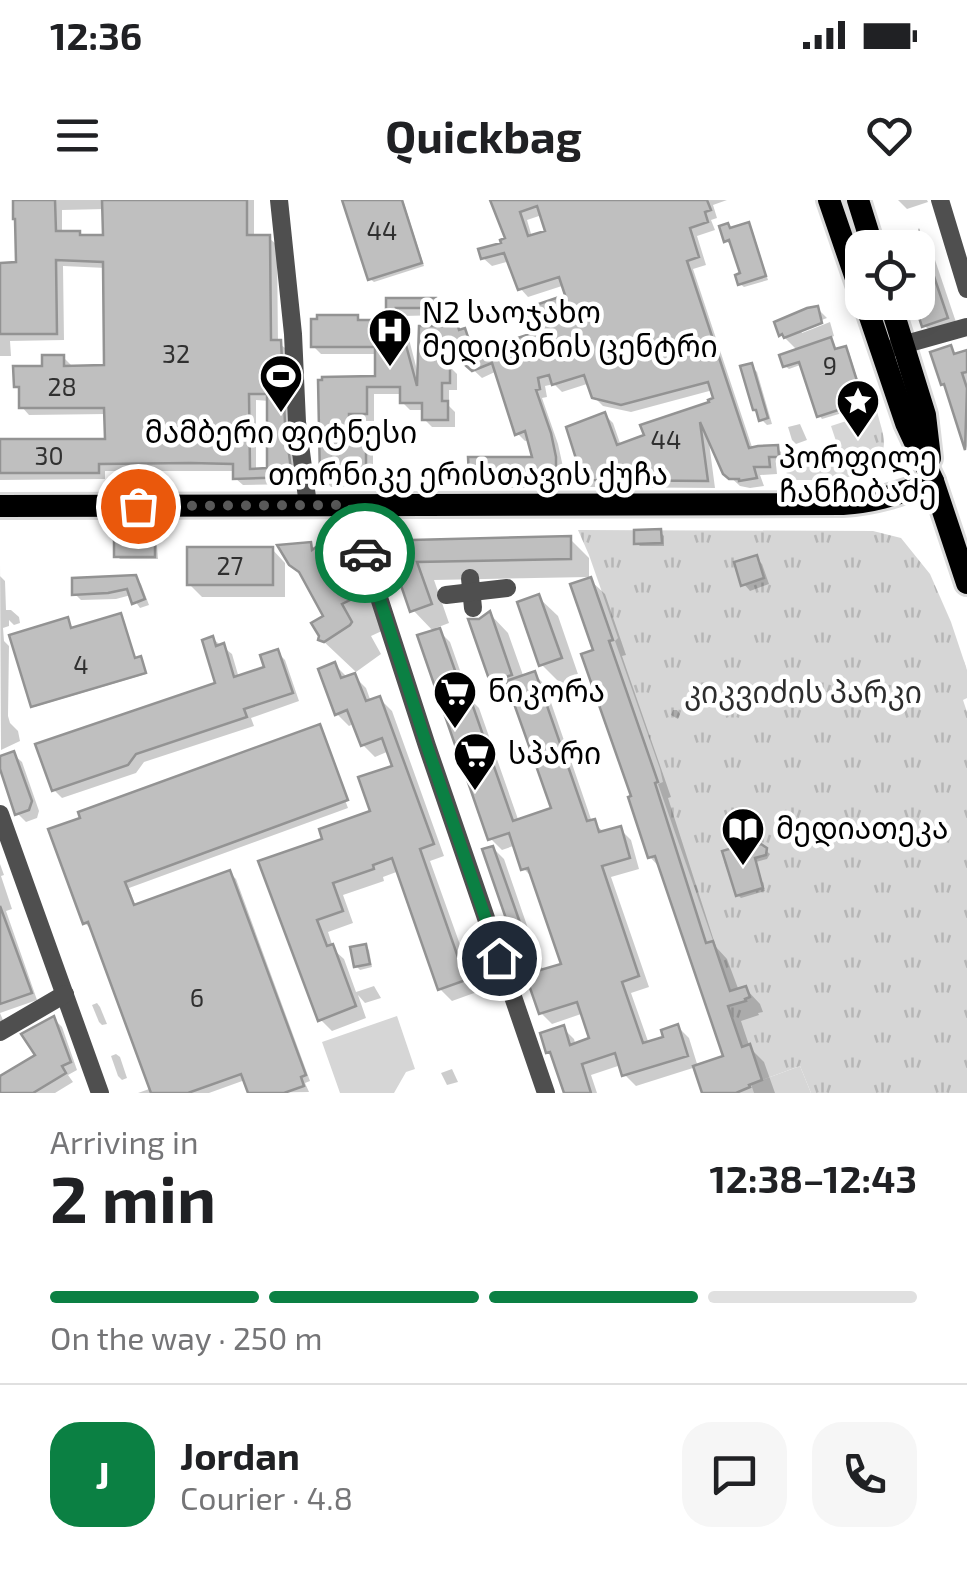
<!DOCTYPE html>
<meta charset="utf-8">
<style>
body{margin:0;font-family:"Exo 2","Noto Sans Georgian",sans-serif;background:#f6f6f6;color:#202124;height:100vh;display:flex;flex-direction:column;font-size:38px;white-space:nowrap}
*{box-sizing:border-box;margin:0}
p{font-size:32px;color:#757577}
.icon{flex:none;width:55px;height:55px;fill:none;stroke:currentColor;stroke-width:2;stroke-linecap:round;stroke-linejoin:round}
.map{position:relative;height:893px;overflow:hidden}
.drawer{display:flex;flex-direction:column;background:#fff;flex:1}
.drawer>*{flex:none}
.controls{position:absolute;left:845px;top:30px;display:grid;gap:20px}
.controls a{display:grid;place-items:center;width:90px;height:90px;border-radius:20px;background:#fff;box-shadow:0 5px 15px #0003;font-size:50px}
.pin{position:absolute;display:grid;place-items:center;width:85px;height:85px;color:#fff;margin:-42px;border:5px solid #fff;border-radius:50%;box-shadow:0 2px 10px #0007}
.courier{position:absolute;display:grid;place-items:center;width:100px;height:100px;margin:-50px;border:8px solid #0b8043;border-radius:50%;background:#fff;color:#222;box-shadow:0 2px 12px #0007}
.summary em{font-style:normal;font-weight:700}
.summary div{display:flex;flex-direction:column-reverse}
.summary{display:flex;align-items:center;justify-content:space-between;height:170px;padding:0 50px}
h1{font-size:65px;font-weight:700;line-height:75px}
.bar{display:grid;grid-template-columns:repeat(4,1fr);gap:15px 10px;align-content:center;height:120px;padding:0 50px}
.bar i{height:12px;border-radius:8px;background:#e0e0e0}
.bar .selected{background:#0b8043}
.bar p{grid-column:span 4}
.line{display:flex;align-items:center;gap:25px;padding:0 50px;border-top:2px solid #e0e0e0}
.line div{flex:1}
.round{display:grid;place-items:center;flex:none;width:105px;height:105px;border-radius:30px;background:#f6f6f6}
.status{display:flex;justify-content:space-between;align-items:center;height:70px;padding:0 50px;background:#fff;direction:ltr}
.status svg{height:28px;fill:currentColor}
header{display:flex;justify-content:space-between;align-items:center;height:130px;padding:0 50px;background:#fff;font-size:45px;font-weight:700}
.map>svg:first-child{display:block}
.grass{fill:#d6d6d6}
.park{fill:url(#park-tufts)}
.shadow{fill:#0003;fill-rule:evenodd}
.building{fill:#bfbfbf;stroke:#939393;stroke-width:2.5;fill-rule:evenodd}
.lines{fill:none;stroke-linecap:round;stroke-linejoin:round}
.major-casing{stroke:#dbdbdb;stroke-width:28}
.minor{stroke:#4f4f4f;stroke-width:18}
.major{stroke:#000;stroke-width:22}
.done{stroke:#595959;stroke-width:10;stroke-dasharray:0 18}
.route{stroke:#0b8043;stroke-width:12}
.labels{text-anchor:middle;stroke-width:9;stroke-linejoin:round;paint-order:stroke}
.number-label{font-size:25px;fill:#303030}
.poi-label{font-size:30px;fill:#000;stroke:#fff;text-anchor:start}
.street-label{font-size:30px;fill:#000;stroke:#fff}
.park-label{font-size:30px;fill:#2d2d2d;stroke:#fff}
</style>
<div class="status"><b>12:36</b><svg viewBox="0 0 49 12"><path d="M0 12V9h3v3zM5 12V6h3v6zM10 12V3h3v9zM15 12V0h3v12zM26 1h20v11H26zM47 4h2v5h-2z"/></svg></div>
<header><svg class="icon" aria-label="menu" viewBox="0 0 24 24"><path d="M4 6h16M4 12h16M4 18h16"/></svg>Quickbag<svg class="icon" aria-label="heart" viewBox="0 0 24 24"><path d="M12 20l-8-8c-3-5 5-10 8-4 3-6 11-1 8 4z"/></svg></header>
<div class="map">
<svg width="967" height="893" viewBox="0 0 967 893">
<defs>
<pattern id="park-tufts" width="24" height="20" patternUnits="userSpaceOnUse" patternTransform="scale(2.5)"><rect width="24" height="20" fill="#d6d6d6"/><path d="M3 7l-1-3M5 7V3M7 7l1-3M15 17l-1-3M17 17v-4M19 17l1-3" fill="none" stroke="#b6b6b6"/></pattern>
</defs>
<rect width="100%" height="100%" fill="#fff"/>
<!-- grass -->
<g class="grass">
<polygon points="397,816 415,869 406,872 394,893 340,893 322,842"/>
<polygon points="800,866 811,893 754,893 751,884"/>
</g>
<!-- park -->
<g class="park">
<path d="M877,211c2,10 7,22 7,32 -2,44 -68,36 -97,37l-1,-18 3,1 44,-14 3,-8 -5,-15z"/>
<polygon points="578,330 873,331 901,338 930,374 951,422 967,470 967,498 963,500 967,512 967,893 811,893 800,866 762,880 750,845 742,847 723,792 730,789 658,584 663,582 660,569 615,441 618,438 589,355"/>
</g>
<!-- shadow -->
<g class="shadow">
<path d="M15,0h239v38h15l8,7 1,98 10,7 9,124 -23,1v5l23,-1 1,5 -55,1 -8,-7v-7h-130v8l-105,1v-38l107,-1v-27l-78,1 -7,-8v-15l-6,-6 47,-29 8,8v3h36l-1,-100 -43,-2 1,74 -54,1 1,15h-11v-91h18zM105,9v28h-22l-4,-3 -17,-1v-23zM256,200l14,1 -1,70h-13z"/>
<polygon points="345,0 403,0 424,66 374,82 370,79"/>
<path d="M492,0h235l-14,5 4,13 -6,2 4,10 -18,6 9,29 -13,4 60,181 24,-2 8,8 1,8h-10l1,10 -17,1 4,11 -14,2 -10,-2 -13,-12 -19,-39 7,53 -126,-1 -8,-8 24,-64 8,8 8,23 91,-42 4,-5 -3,-9 -82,22 -28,-6 -9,-9 -4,-14 -28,9 -8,-8 -9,2 2,11 -5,1 16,46 5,23v14h-26v7h-30l-5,-5 -23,2 -8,-9 65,-17 -6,-19 -5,1 -8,-8 -20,-62 -15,7 -16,-15 -5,-14 -12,5v12l8,8v16h-8v16l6,6v15h-23l-8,-8v-9h-14l-8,-8v-8h-28v27h-18v24h9l8,8v33l-42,1 -8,-9 -2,-96 56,-3v-25h-56l-8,-8 44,-29 4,5h27v-22h47l9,8v7l-41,1 15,58 39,-48 15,13 5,15 56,-18 35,-39 -3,-12 -37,12 -8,-9 -10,-27 -18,5 -9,-8 25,-18zM542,15l6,17 -16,5 -5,-17z"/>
<polygon points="898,0 927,0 928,2 907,9"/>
<polygon points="748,25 752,29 768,80 744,87 740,84 743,75 733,43 730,44 726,41 732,30"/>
<polygon points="919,37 932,51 959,131 937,138 924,125 918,102"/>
<polygon points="817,108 827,118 811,124 801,131 802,133 830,122 834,136 829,138 834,143 837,151 845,148 849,152 860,188 853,189 859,208 822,219 819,215 803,164 789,169 785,166 798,151 781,134"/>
<polygon points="950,148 958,155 967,152 967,249 947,188 943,183"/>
<polygon points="751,166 757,172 772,224 767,225 761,219"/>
<polygon points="800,224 807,240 796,244 792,240 788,227"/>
<polygon points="660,332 664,336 664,346 640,346 636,343"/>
<polygon points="570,339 589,358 589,377 434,380 449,423 436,428 450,442 470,499 479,508 519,622 554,610 515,499 511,500 492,481 480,421 490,414 508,433 524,478 534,474 545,485 592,622 605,633 620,629 631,640 639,669 611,677 649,787 631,793 649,844 666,838 678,827 689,838 698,867 726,858 662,670 650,657 596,452 590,380 605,394 626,455 622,456 671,597 668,598 716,747 727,759 739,791 746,789 760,804 763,812 758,813 759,815 741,821 750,848 764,862 775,893 704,893 696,867 636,886 625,875 621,865 591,875 597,893 568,893 555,858 548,852 563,828 574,839 576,846 593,840 584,813 552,824 541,813 493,648 504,659 543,772 564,766 535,680 524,669 516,645 502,650 491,639 434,432 413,410 391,349"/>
<polygon points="154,343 157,346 158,359 120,359 117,356"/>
<polygon points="310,345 316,350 336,345 367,377 384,430 371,436 381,454 356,472 321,439 327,416 305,378 291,364"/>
<polygon points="272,349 285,363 285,397 202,397 189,384"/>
<polygon points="756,358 762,364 769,384 750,391 744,384"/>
<polygon points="0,362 0,376 5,381 6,410 11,410 19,417 20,423 14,425 9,420 9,426 3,428 4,441 9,446 8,516 10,523 18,531 20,541 1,550"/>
<polygon points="135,378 141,384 149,405 140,408 131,395 116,399 81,400 75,394"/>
<polygon points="538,397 558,416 579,477 561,484 541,464"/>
<polygon points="71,431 134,461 142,460 146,474 34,507"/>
<polygon points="213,439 232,454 239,478 267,468 277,452 285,460 299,501 251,518 254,526 144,562 136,573 62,598 54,590 218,485"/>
<polygon points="335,465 348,478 354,476 366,488 371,502 380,499 392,511 444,656 430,661 477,792 452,801 440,789 399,671 383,677 384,681 343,695 353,723 328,732 334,750 344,759 356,792 374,786 381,798 365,803 358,795 366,818 332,831 320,819 262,663 325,640 373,613 395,567 389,551 375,557 363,545 355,523 349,526 337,514"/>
<polygon points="673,510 677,510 680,514 678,519 671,515"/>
<polygon points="319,527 323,530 319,530 348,608 129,688 136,707 230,673 236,679 310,881 305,883 309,892 250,893 245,880 209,893 138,893 152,888 91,729 85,723 51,631"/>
<polygon points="13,554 22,562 39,611 37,618 26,622 18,614 0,562 0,558"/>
<polygon points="752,649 765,650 770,654 767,659 756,662 765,691 741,698 738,695"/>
<polygon points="0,664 4,675 1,676 12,709 6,711 37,800 0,813 5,825 0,828"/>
<polygon points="365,747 369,750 372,767 360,770 356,766"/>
<polygon points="97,803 100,807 107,824 102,825 99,822 92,805"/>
<polygon points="54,819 62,827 77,870 68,875 73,882 55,893 0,893 0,877 39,856"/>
<polygon points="116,854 120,857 127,878 122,880 118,876 111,856"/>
<polygon points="452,869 458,882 447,885 441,873"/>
</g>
<!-- building -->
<g class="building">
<path d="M13,0h42l1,31h24v4h23l-1,-35h145v35h23l1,105h10l4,83 7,54 -59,2v-15l-42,-1 -92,1v9h-99v-34h105l-1,-31h-85v-21h-5l-1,-21h29v-11h22v11l40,-1 -1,-103 -47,-2 1,74h-57v-71l16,-1 -1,-43h-2zM249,194h18v74l-17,1z"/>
<polygon points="342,0 402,0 422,63 368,80"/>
<path d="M490,0h217l4,10 -6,2 3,10 -18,6 9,29 -12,4 62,187 9,-2 20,-1 1,12h-10l1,10h-16l3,11 -18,3v-2h-10l-6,-5 -23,-52 8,59 -130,-1 -1,-18 -11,-35 39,-15 12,33 27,-10 -4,-10 69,-23 -1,-2 5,-2 -5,-16 -87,23 -29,-7 -8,-23 -32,10 -3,-10 -11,3 2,11 -4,1 15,43 5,24v17h-26v7h-34v-5l-27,1 -1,-20h64l-7,-26 -10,4 -23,-72 -20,8 -8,-7 -8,-23 -14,5v18h8v19h-8v18h6v19h-26v-17h-22v-16h-33v27h-18v29l17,-1v37h-46l-2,-99h4v-3l53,-1v-29h-64v-28h6v-4h41v5h28v-22h50v10h-40l21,78 2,-60h31l7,-3 2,7 6,-2 8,24 57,-18 -9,-24 44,-15 -6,-18 -41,13 -14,-37 -23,6 -3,-10 23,-6 -1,-3 5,-2zM537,6l8,25 -17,5 -8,-24z"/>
<polygon points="749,22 766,76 738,85 735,75 740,73 729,40 724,42 719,26 728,23 730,28"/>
<polygon points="919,32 948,118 922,127 914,102 918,102 918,48 888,48 888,45 918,35"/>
<polygon points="818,106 822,123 784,138 782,134 779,136 774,122 807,108"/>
<polygon points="831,137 835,149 846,146 858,184 851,186 857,204 817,217 799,162 783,167 779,155"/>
<polygon points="951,145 954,154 967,150 967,172 962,173 967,188 965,250 944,184 941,185 930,152"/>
<polygon points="752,163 768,218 759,221 756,210 753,210 740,166"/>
<polygon points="661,329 662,343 634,344 634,330"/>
<polygon points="571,336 571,359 417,362 432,404 410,412 388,347 411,340"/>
<rect x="114" y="340" width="41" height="17"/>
<polygon points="311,342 312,350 323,342 337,342 354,398 342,404 352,422 350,425 324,442 318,440 319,436 311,423 323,416 299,372 289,365 277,345"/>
<rect x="187" y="347" width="86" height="38"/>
<polygon points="757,355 764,378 741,386 734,362"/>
<polygon points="136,375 145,399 132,404 127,389 108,393 72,395 72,378"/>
<polygon points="591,377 613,440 609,441 658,582 655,583 706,743 713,741 730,791 746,786 750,797 745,799 746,801 728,806 742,847 750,844 762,880 749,885 750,887 736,893 702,893 693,866 723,856 655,656 648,658 628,597 631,596 581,454 593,450 570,384"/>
<polygon points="539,394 562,458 539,466 517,402"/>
<polygon points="490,411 512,475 490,482 468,419 479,419"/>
<polygon points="121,413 135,458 141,456 146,473 31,507 9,435 68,417 71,428"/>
<polygon points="440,428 464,496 469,495 513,621 551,608 506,481 535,471 587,621 595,619 599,632 621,626 630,658 602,666 639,776 622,782 643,843 663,837 661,830 678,824 688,856 622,876 615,853 582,864 591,893 564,893 550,852 546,853 540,833 564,825 570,845 589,838 577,802 539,814 482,649 493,646 537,771 561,764 528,668 521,670 509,633 488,640 417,435"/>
<polygon points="213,436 216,446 224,443 234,477 264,467 260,455 278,449 293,493 244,509 247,517 136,554 128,565 52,591 35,544 215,483 202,440"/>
<polygon points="335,462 341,478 355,473 366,501 380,496 434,644 420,649 466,780 438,790 392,658 373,665 374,669 333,683 343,711 317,720 327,746 333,744 356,806 318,821 258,661 322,639 319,629 370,611 358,577 392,566 382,538 361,546 347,510 335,515 318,469"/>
<polygon points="320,524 348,600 125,682 134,705 230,670 306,875 301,877 304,886 284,893 248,893 241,874 188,893 151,893 88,722 83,724 48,629 80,618 78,612"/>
<polygon points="14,551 32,601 29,610 15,615 0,569 0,556"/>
<polygon points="749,643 750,647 761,644 767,648 766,655 755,658 763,688 736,696 722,651"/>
<polygon points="0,706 32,793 0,804"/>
<polygon points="366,744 370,764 354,767 350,747"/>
<polygon points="54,816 71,862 62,866 66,873 33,893 0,893 0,876 35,855 21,834"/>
</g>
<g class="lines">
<!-- major casing -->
<g class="major-casing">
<g id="major">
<polyline points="829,0 862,96"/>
<polyline points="858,0 873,48"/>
<polyline points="865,102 906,223 933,281 967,383"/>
<polyline points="890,102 925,215 930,258"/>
<path d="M0,306l843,-2c33,-2 59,-11 90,-23"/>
</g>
</g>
<!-- minor -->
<g class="minor">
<polyline points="279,0 293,134 297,222 308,305"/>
<polyline points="940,0 967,89"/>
<polyline points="895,147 967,127"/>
<polyline points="349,305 427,546 546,893"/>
<polyline points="470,378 473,408"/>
<polyline points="446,395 507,388"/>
<polyline points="0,614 100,893"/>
<polyline points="0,832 65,794"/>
</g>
<!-- major -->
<use href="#major" class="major"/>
</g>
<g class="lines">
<!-- done -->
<polyline class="done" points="138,306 349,305 365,353"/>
<!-- route -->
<polyline class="route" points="365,353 427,546 499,758"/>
</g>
<!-- icons -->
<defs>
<g id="hospital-pin" transform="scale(2.25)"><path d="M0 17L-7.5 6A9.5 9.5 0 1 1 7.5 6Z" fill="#000" stroke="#fff"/><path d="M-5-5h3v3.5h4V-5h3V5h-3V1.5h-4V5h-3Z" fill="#fff"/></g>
<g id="stadium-pin" transform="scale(2.25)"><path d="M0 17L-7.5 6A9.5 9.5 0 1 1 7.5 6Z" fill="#000" stroke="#fff"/><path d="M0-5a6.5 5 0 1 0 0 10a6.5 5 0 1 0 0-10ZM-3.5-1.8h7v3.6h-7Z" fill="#fff"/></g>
<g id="sight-pin" transform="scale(2.25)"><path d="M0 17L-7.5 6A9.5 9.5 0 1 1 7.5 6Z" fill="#000" stroke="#fff"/><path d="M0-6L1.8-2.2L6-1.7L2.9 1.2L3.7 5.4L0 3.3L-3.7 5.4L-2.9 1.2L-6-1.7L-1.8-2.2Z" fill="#fff"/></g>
<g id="supermarket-pin" transform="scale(2.25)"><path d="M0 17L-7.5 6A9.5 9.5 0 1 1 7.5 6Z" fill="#000" stroke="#fff"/><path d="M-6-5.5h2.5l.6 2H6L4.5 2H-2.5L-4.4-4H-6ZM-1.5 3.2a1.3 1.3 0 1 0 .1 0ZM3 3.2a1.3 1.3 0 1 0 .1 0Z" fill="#fff"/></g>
<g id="library-pin" transform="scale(2.25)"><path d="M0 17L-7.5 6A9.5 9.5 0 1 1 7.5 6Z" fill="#000" stroke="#fff"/><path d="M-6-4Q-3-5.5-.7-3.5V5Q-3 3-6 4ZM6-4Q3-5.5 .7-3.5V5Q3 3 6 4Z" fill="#fff"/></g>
</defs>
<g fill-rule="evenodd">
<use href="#hospital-pin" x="390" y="130"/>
<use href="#stadium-pin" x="281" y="176"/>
<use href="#sight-pin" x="858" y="201"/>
<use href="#supermarket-pin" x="455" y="492"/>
<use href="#supermarket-pin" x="475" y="554"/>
<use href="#library-pin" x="743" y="629"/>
</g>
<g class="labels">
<!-- number labels -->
<g class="number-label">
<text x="382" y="40">44</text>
<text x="176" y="163">32</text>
<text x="830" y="175">9</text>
<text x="62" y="196">28</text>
<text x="666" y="249">44</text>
<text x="49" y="265">30</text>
<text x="230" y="375">27</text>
<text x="81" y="474">4</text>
<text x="197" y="807">6</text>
</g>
<!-- poi labels -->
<g class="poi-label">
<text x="422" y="123">N2 საოჯახო<tspan x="422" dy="34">მედიცინის ცენტრი</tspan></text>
<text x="281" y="243" text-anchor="middle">მამბერი ფიტნესი</text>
<text x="858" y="268" text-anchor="middle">პორფილე<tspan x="858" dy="34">ჩანჩიბაძე</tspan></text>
<text x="488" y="502">ნიკორა</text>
<text x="508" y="564">სპარი</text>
<text x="776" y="639">მედიათეკა</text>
</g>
<!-- street labels -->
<g class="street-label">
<text x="468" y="285">თორნიკე ერისთავის ქუჩა</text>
</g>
<!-- park labels -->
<g class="park-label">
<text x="803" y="503">კიკვიძის პარკი</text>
</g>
</g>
</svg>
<div class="controls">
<a><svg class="icon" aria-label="locate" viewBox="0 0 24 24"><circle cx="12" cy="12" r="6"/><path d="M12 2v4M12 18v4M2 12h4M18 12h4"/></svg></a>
</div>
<div class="pin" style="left:138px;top:306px;background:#ea580c"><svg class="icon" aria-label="bag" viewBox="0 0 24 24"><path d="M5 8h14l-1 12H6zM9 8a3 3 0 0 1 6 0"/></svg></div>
<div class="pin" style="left:499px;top:758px;background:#1f2937"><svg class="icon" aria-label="home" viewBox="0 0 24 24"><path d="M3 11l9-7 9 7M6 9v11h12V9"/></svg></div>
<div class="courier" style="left:365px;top:353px"><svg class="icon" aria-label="car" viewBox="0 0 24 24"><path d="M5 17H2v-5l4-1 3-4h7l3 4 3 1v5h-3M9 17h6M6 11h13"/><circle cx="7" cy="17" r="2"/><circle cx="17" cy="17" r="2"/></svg></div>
</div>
<section class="drawer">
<div class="summary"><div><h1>2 min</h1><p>Arriving in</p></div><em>12:38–12:43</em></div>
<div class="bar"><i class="selected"></i><i class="selected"></i><i class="selected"></i><i></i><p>On the way · 250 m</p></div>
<div class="line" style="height:180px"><b class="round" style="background:#0b8043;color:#fff">J</b><div><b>Jordan</b><p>Courier · 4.8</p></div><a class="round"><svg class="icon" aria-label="chat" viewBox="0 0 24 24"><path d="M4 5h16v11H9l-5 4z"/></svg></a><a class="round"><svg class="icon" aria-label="phone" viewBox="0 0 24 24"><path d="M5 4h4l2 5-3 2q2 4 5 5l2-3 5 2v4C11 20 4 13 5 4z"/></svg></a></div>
</section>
